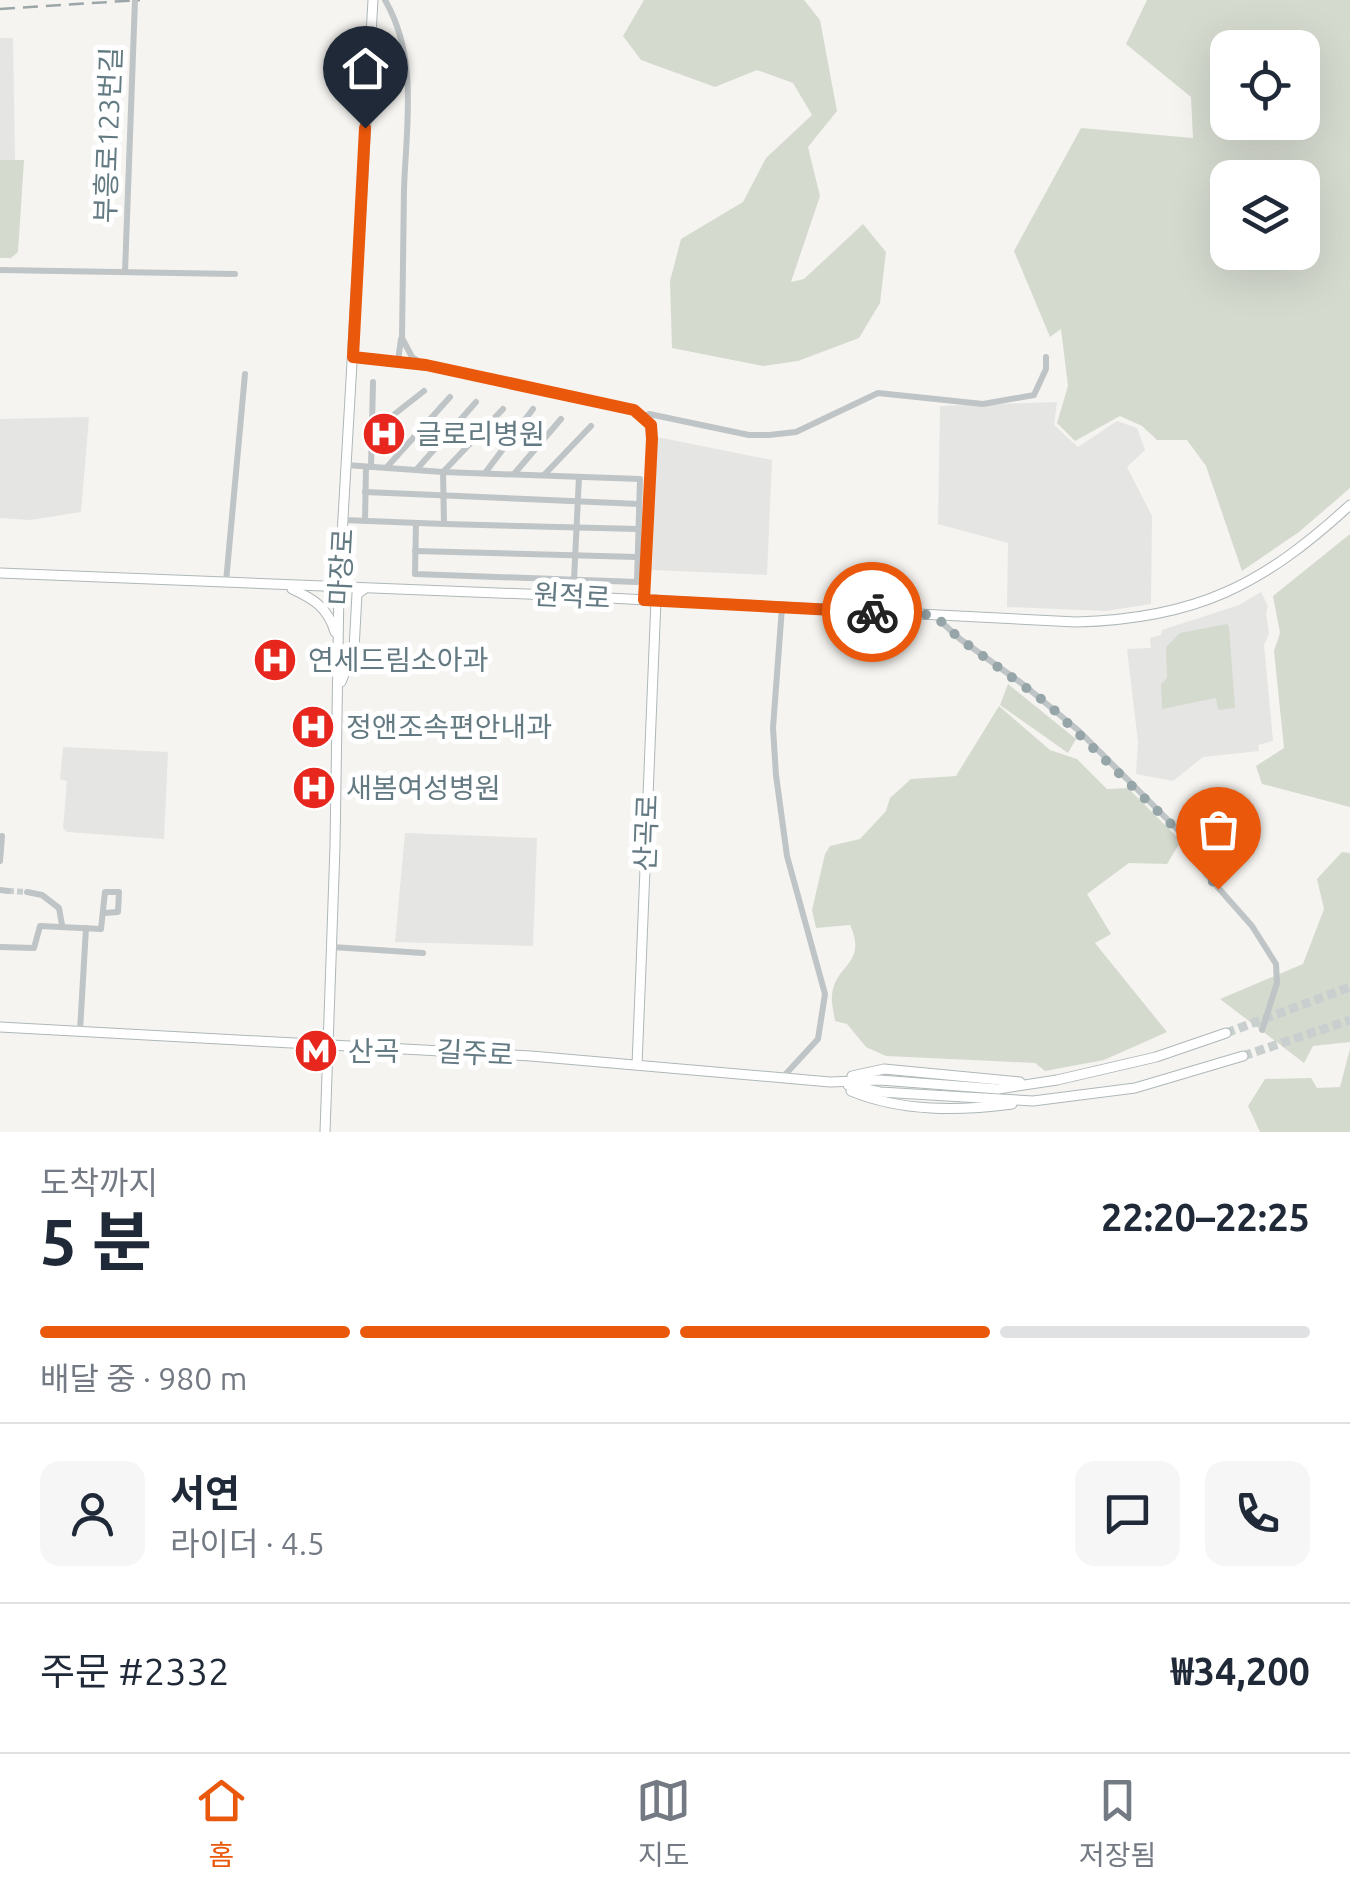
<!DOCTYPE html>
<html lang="ko">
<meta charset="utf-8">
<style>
body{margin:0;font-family:Ubuntu,"Noto Sans KR",sans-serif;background:#f6f6f7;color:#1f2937;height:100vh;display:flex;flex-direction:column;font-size:38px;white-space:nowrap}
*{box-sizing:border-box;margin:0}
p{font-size:32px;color:#747a83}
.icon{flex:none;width:55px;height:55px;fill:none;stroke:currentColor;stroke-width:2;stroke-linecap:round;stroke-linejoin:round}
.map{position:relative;height:1132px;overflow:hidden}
.drawer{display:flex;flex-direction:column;background:#fff;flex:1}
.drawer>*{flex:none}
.fabs{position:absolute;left:1210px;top:30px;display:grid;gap:20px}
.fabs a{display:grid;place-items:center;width:110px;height:110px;border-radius:20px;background:#fff;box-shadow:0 10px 40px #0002;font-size:50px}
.pin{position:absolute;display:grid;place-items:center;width:85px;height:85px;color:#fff;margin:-102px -42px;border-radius:50% 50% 50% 0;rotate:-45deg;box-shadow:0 0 10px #0007}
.pin .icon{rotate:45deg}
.courier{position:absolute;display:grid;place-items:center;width:100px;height:100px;margin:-50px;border:8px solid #ea580c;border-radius:50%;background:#fff;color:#222;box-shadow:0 2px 12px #0007}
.overview em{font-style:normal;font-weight:700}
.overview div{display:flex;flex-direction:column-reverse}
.overview{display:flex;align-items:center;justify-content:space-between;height:170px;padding:0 40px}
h1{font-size:65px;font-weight:700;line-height:75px}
.bar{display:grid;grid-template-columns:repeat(4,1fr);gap:15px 10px;align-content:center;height:120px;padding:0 40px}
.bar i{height:12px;border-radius:8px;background:#e0e1e3}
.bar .current{background:#ea580c}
.bar p{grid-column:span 4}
.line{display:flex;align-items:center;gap:25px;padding:0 40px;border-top:2px solid #e0e1e3}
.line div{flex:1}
.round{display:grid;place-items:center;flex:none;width:105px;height:105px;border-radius:20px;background:#f6f6f7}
.menu{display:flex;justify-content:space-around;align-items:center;height:140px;border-top:2px solid #e0e1e3;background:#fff;font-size:28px;color:#747a83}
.menu a{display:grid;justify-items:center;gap:5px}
.menu .current{color:#ea580c}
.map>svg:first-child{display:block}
.built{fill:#e5e5e4}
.green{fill:#d5dacf;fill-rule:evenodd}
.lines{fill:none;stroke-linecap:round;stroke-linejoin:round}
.street-tunnel{stroke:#c9cfcf;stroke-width:6;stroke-dasharray:6 3;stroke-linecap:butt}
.secondary-tunnel{stroke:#c9cfcf;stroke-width:9;stroke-dasharray:9 4.5;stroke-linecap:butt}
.secondary-casing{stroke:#afb7b9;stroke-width:11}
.street{stroke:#bfc4c6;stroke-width:6}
.secondary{stroke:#fff;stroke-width:9}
.rail{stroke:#9ca6a9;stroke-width:2.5;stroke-dasharray:15 8;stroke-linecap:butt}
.done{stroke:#96a5a8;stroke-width:10;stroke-dasharray:0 18}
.route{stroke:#ea580c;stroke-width:12}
.labels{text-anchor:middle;stroke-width:10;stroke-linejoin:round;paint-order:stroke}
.street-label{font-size:28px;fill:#637a82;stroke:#fff}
.poi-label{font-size:28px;fill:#637a82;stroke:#fff;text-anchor:start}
</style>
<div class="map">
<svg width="1350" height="1132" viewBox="0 0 1350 1132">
<rect width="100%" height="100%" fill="#f5f4f0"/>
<!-- built -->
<g class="built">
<polygon points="0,38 13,38 15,160 0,160"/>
<polygon points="1057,402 1054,425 1078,447 1117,421 1137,428 1145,450 1127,467 1152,516 1151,604 1106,611 1007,607 1008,543 938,524 940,406"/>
<polygon points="89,417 81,512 30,520 0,518 0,419"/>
<polygon points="657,437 772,460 767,575 652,570"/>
<polygon points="1261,592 1268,606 1266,613 1269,634 1264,645 1273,741 1258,745 1259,751 1203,757 1173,781 1136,774 1138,742 1127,649 1151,648 1150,638 1161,635 1162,630 1239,605"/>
<polygon points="63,747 168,752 164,839 67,832 63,828 67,781 60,779"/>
<polygon points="405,833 537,838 533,946 395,942"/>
</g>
<!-- green -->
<g class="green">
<polygon points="644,0 804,0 820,20 837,111 808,147 820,196 791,282 804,279 863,224 886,252 880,303 859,338 798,361 763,366 672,348 670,281 681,239 743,202 766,158 812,115 793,83 757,70 715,87 641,60 623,36"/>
<path d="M1147,0h203v488l-51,44 -57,39 -36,-105 -19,-26h-30l-15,-14 -22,-10 -45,25 -18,-18 11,-37 -7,-57 -11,8 -36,-86 67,-123 112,10 -2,-41 -65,-53zM1228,48h74v74h-74zM1228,178h74v74h-74z"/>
<polygon points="0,160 24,160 18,252 11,258 0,258"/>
<polygon points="1350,534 1350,807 1262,784 1256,766 1284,748 1274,651 1280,633 1273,596"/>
<polygon points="1227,624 1229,627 1235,708 1218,710 1216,698 1162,709 1161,684 1167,678 1166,647 1180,633"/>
<polygon points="1008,684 1076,739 1068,753 1000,705"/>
<path d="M999,706l51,44 27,9 30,30 21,-1 53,53 -14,23 -38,-1 -42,31 24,40 -16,9 72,89 -63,28 -59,11 -10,-8 -149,-7 -20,-9 -19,-23 -12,-3c-1,-8 -4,-18 -3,-26 3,-31 36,-31 18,-70l-34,3 -4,-18 13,-56 5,-8 30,-7 26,-28 4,-13 21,-19 45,-3z"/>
<polygon points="1342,852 1350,853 1350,1042 1313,1046 1304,1063 1220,999 1303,964 1324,909 1317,879"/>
<polygon points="1350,1049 1350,1132 1260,1132 1248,1106 1265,1079 1311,1078 1317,1088 1340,1087"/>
</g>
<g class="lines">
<!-- street-tunnel -->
<polyline class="street-tunnel" points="8,891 27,892"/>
<!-- secondary-tunnel -->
<g class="secondary-tunnel">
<polyline points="1226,1033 1350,987"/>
<polyline points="1243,1056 1350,1020"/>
</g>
<!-- secondary casing -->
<g class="secondary-casing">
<g id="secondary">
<polyline points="353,357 425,365"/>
<path d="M0,573l550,22 526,27c120,-3 187,-37 274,-117"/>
<path d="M292,589c22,10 36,19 43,43"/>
<polyline points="341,682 354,649 357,594 364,589"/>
<polyline points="0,1027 531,1056 830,1082 880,1080 998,1089 1057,1080 1156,1057 1226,1033"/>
<polyline points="637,1065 656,600"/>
<polyline points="852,1076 884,1069 1020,1082"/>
<polyline points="848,1085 880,1092 1033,1101 1135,1088 1243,1056"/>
<path d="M851,1091c51,21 108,20 161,13"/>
<polyline points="325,1132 335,846 339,587 373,0"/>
</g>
</g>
<!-- street -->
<g class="street">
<path d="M385,0c34,59 21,125 19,190 -1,49 -1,98 -2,148l10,19 15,9 207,44 17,15 1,14 -8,161"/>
<polyline points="0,270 235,274"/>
<polyline points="125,272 135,0"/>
<polyline points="398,361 401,339"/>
<polyline points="644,416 649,414 749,435 769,435 796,432 878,393 983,404 1034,395 1046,369 1046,357"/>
<polyline points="373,431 424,391"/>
<polyline points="371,467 373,382"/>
<polyline points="387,467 450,397"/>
<polyline points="417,469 476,402"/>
<polyline points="444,471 503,409"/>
<polyline points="485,473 533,409"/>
<polyline points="514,474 561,419"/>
<polyline points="544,475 591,426"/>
<polyline points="365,492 639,504"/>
<polyline points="343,520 444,524 443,472 346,465"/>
<polyline points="365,521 366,467"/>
<polyline points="416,523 415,574 637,582 640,479 443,472"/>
<polyline points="444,524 638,529"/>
<polyline points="415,551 637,557"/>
<polyline points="574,580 579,477"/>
<polyline points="226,582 245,374"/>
<polyline points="782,607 773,728 776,775 787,856 825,994 818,1039 782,1078"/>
<polyline points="935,616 960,639 1024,685 1079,731 1179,831 1206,874 1252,926 1276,964 1277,983 1262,1030"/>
<polyline points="0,861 2,836"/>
<polyline points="0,890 8,891"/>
<polyline points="27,892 42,895 59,908 62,925"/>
<polyline points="0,947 34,948 40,926 101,929 105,892 119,892 118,912 104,913"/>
<polyline points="332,947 423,953"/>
<polyline points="80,1031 86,928"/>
</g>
<!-- secondary -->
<use href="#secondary" class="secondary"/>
<!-- rail -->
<polyline class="rail" points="0,9 140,0"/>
</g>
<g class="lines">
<!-- done -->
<polyline class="done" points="872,612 934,615 960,639 1048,704 1178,831 1218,889"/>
<!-- route -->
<polyline class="route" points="365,128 353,357 426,365 634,410 651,425 652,439 644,600 872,612"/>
</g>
<!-- icons -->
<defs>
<g id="hospital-disc" transform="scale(2.25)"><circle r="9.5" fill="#e7271e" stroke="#fff"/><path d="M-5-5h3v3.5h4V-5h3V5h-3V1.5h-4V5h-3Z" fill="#fff"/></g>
<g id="metro-disc" transform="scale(2.25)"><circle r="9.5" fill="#e7271e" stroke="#fff"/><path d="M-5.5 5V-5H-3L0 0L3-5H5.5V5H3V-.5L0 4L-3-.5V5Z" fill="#fff"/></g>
</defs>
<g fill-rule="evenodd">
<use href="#hospital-disc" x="384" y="434"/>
<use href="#hospital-disc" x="275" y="660"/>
<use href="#hospital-disc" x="313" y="727"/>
<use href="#hospital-disc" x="314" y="788"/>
<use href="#metro-disc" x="316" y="1051"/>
</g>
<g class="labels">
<!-- street labels -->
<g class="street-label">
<text transform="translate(108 135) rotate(-88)" y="10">부흥로123번길</text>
<text transform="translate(341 567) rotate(-87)" y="10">마장로</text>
<text transform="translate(572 596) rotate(3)" y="10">원적로</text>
<text transform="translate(646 833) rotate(-88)" y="10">산곡로</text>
<text transform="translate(475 1053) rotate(3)" y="10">길주로</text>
</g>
<!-- poi labels -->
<g class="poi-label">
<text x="416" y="444">글로리병원</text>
<text x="308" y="670">연세드림소아과</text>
<text x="346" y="737">정앤조속편안내과</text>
<text x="346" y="798">새봄여성병원</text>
<text x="348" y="1061">산곡</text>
</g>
</g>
</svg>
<div class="fabs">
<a><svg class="icon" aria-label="locate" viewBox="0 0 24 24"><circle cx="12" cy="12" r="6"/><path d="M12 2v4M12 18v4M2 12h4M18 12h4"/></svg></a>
<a><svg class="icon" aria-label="layers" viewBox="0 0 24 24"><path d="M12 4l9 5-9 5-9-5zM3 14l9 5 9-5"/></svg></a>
</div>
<div class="pin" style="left:1218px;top:889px;background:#ea580c"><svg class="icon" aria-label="bag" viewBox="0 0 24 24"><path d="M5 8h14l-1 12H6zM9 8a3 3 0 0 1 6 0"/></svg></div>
<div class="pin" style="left:365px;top:128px;background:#1f2937"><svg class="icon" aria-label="home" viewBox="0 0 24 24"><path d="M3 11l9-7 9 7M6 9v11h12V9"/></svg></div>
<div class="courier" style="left:872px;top:612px"><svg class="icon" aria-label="bike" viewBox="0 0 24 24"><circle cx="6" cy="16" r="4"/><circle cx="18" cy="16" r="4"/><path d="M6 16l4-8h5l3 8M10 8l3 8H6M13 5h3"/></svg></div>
</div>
<section class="drawer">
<div class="overview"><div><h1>5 분</h1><p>도착까지</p></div><em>22:20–22:25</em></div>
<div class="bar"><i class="current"></i><i class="current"></i><i class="current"></i><i></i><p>배달 중 · 980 m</p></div>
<div class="line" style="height:180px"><a class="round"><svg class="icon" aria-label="person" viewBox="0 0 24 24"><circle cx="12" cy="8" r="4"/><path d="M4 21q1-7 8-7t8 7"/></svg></a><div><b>서연</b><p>라이더 · 4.5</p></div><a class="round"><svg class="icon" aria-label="chat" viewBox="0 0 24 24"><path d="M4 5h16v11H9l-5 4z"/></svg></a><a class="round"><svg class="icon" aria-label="phone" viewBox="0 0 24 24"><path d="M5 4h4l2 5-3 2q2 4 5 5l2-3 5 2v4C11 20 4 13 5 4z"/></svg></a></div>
<div class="line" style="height:130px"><div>주문 #2332</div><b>₩34,200</b></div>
</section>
<nav class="menu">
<a class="current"><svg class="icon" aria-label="home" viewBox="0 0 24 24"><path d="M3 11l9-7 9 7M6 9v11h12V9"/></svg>홈</a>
<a><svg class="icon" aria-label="map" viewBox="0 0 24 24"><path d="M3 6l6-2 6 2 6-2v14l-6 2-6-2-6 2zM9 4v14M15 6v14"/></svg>지도</a>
<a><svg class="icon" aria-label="saved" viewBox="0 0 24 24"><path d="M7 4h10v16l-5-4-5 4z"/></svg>저장됨</a>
</nav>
